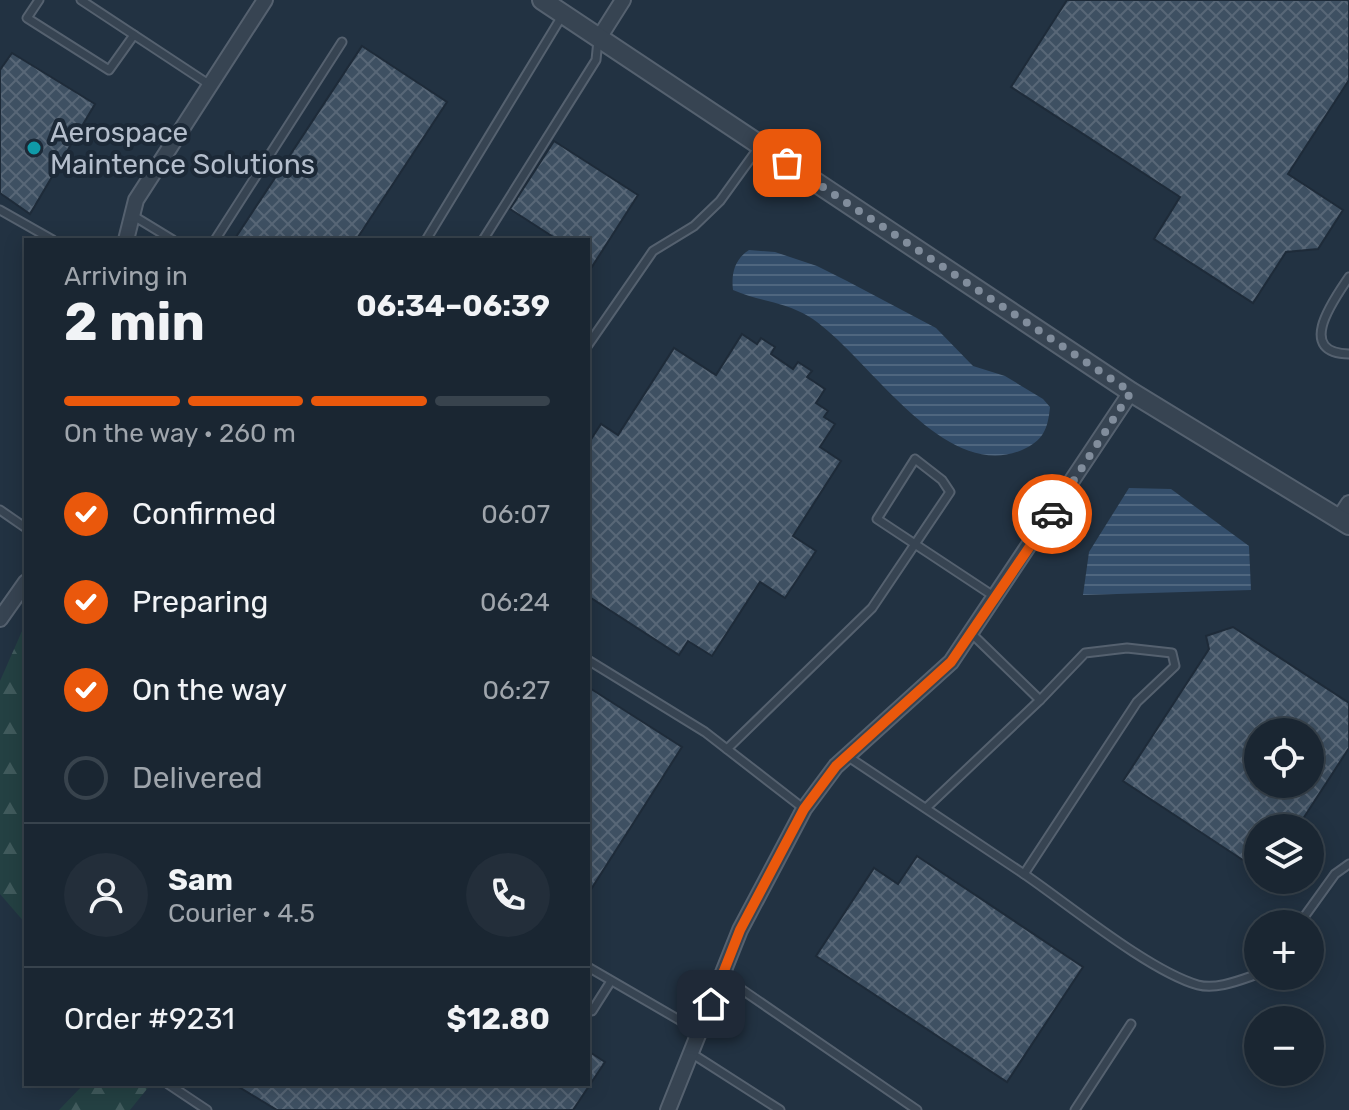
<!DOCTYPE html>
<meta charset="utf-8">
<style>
body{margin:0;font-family:Rubik,sans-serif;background:#232e3a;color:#f1f3f6;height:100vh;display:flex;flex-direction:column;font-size:30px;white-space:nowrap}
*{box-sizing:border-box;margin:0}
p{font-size:26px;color:#9fa5ac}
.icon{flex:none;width:44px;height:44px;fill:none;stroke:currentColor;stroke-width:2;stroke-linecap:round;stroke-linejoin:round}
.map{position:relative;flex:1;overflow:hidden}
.panel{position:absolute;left:24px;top:238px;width:566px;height:848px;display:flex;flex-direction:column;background:#1a2632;border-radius:0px;box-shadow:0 4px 20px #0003,0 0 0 2px #38434d}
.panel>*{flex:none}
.fabs{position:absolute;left:1244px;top:718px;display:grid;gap:16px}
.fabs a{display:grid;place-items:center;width:80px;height:80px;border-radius:50%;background:#1a2632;box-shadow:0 4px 20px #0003,0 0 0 2px #38434d;font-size:40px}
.pin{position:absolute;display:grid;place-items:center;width:68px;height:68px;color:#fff;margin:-34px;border-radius:16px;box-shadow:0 4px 12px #0006}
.courier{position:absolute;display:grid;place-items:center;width:80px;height:80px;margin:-40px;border:6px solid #ea580c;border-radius:50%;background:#fff;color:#222;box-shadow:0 2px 10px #0007}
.summary em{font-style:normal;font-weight:700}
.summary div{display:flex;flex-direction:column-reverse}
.summary{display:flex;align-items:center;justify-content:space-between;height:136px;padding:0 40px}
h1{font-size:52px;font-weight:700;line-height:60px}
.bar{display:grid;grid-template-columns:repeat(4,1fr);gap:12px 8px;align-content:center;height:96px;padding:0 40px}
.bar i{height:10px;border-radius:6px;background:#38434d}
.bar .selected{background:#ea580c}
.bar p{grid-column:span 4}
.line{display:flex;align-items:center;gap:20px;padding:0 40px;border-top:2px solid #38434d}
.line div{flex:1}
.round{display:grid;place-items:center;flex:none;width:84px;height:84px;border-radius:42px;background:#232e3a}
ol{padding:0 40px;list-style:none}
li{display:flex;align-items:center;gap:24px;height:88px}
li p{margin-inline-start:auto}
li .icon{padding:8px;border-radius:50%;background:#ea580c;color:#fff;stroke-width:4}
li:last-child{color:#9fa5ac}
li i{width:44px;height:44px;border:4px solid #38434d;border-radius:50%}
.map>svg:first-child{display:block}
.forest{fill:url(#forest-firs)}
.water{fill:url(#water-rules)}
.building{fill:url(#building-cross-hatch);stroke:#1e2b39;stroke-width:2;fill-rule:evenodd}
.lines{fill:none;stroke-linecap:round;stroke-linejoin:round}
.service-casing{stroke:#55616f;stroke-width:11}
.minor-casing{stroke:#55616f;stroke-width:18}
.tertiary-casing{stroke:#55616f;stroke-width:22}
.service{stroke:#374452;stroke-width:7}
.minor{stroke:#374452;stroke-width:14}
.tertiary{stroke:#374452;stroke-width:18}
.done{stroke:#818d9c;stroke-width:8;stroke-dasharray:0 14.4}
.route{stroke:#ea580c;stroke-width:10}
.culture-dot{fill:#0f9aa8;stroke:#1c2937;stroke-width:3}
.labels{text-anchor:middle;stroke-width:8;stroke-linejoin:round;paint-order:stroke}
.poi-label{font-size:28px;fill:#b4becc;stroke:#1c2937;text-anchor:start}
</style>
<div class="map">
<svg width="1349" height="1110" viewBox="0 0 1349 1110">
<defs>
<pattern id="forest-firs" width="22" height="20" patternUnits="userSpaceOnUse" patternTransform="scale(2)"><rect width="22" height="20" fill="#244143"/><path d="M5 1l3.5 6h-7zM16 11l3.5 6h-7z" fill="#415b5d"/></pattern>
<pattern id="water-rules" width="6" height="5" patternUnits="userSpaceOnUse" patternTransform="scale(2)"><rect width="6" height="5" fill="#344e6b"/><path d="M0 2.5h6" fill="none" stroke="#4f667f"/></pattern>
<pattern id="building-cross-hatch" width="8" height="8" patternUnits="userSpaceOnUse" patternTransform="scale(2)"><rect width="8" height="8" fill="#3e5062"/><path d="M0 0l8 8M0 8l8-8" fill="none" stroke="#586777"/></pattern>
</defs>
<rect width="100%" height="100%" fill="#223242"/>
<!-- forest -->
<g class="forest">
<polygon points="26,622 26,924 0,894 0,681"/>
<polygon points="84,1084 151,1084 130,1110 59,1110"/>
</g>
<!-- water -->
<g class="water">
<path d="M749,250l26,2 42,14 30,15 89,47 37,38 32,10 38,23 7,8c-2,22 -7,34 -28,43 -81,34 -157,-100 -214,-134 -23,-14 -50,-15 -75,-26 -2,-17 2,-31 16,-40z"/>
<polygon points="1129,488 1171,489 1249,546 1251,590 1083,595 1089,552"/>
</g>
<!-- building -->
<g class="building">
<polygon points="1067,0 1349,0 1349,80 1288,174 1343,210 1318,249 1286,252 1253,303 1154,239 1180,197 1011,87"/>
<polygon points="362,46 447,102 356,240 234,240"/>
<polygon points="12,53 95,104 30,214 0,193 0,70"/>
<polygon points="554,141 638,195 588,273 588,240 558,240 510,209"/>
<polygon points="742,334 757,344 761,338 775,347 771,354 793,369 798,362 812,371 807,377 825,389 816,403 828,411 824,417 835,424 820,447 841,461 793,536 816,551 785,598 760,582 712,656 688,641 679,655 588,596 588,444 601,424 618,435 674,348 716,375"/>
<path d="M1233,627l116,76v45l-52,80h-39v42l-135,-89 86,-132 -3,-13zM1258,732h52v52h-52z"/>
<polygon points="588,687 682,747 588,894"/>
<polygon points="917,856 1083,967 1007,1082 816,956 874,868 898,884"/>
<polygon points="588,1051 605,1062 573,1110 277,1110 234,1084 588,1084"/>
</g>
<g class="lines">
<!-- service casing -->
<g class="service-casing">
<g id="service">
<polyline points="39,0 27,18 109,70 134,35"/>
<polyline points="81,0 210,85"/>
<polyline points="0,210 53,240"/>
<polyline points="132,215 173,240"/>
<polyline points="215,240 342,42"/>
<polyline points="426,240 562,16"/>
<polyline points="483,240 596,60 598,40"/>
<path d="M1349,277c-14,21 -55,76 0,77"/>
<polyline points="588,345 653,251 694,226 720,201 759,147"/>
<polyline points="0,510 26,528"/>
<polyline points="588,660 705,732 803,808"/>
<polyline points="727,749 872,608 950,492 942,480 915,459 877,519 995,597"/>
<polyline points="847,756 1024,874 1137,702 1175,666 1172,653 1127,648 1085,653 1040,700 972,634"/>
<polyline points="926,808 1040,700"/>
<path d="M1024,874c44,30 125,97 174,111 19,5 42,-5 60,-11"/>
<polyline points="1299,924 1335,874 1349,864"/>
<polyline points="588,967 700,1032"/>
<polyline points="722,976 917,1110"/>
<polyline points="588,1011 592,1011 611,981"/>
<polyline points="691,1053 780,1110"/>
<polyline points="168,1084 207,1110"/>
<polyline points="1075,1110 1131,1024"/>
</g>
</g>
<!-- minor casing -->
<g class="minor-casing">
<g id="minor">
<polyline points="599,38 623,0"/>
<polyline points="126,240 136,200 265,0"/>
<polyline points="1339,518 1349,503"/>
<polyline points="0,619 26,582"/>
<polyline points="668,1110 740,930 804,809 836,766 951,662 1131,392"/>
</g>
</g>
<!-- tertiary casing -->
<g class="tertiary-casing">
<polyline id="tertiary" points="542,0 1131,392 1349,525"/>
</g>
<!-- service -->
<use href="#service" class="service"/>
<!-- minor -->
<use href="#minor" class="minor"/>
<!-- tertiary -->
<use href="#tertiary" class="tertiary"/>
</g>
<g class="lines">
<!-- done -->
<polyline class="done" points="787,163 1131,392 1052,514"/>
<!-- route -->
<polyline class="route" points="711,1004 740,930 804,809 836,766 951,662 1052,514"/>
</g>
<!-- markers -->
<circle class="culture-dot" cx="34" cy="148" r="8"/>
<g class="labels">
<!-- poi labels -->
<g class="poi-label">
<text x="50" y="142">Aerospace<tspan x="50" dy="32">Maintence Solutions</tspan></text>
</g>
</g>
</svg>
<div class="fabs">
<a><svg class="icon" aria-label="locate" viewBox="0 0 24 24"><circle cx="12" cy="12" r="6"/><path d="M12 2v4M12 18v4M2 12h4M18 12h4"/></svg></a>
<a><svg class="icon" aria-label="layers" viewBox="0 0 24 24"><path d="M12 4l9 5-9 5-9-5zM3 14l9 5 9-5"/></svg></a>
<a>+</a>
<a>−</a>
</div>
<div class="pin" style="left:787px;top:163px;background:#ea580c"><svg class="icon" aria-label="bag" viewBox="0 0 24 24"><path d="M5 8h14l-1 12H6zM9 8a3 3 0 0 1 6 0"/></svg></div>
<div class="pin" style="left:711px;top:1004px;background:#1f2937"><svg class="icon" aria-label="home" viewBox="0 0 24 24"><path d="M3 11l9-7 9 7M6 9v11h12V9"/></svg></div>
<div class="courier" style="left:1052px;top:514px"><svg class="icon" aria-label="car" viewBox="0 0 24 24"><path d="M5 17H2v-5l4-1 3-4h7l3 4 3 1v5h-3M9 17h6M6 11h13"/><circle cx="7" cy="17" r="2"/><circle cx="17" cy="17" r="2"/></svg></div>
<section class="panel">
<div class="summary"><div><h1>2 min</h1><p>Arriving in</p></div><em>06:34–06:39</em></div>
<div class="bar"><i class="selected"></i><i class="selected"></i><i class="selected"></i><i></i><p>On the way · 260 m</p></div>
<ol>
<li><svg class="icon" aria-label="check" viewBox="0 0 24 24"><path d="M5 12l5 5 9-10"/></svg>Confirmed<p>06:07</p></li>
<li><svg class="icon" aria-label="check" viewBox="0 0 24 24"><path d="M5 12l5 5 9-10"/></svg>Preparing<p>06:24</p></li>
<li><svg class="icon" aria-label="check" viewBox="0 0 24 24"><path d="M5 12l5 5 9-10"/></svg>On the way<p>06:27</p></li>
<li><i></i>Delivered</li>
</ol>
<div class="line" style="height:144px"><a class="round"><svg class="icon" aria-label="person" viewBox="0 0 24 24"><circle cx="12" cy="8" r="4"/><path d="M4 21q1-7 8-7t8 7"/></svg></a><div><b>Sam</b><p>Courier · 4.5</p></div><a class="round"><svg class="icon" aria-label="phone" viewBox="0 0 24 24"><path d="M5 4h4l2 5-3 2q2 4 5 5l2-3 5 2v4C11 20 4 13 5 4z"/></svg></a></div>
<div class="line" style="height:104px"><div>Order #9231</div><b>$12.80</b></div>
</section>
</div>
